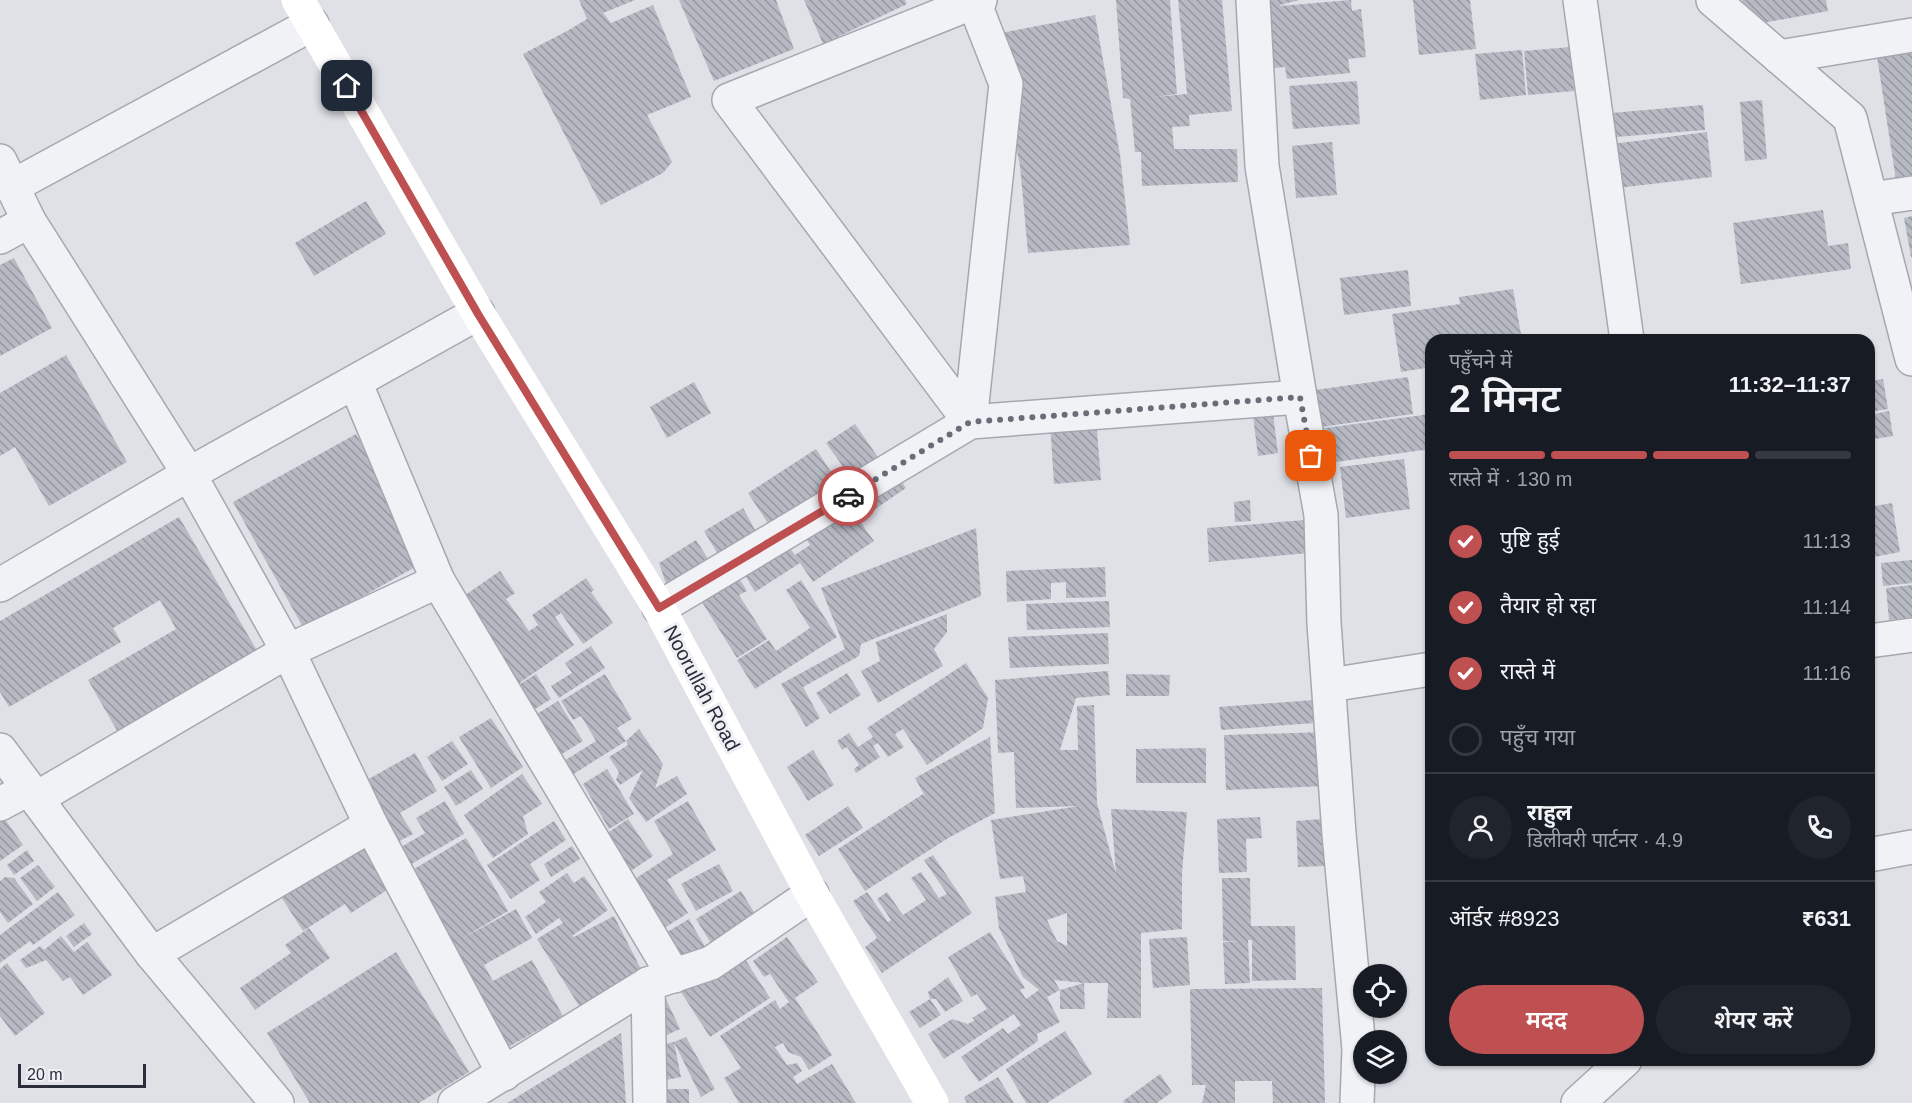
<!DOCTYPE html>
<html lang="hi">
<meta charset="utf-8">
<style>
body{margin:0;font-family:Helvetica,"Noto Sans Devanagari",sans-serif;background:#20242c;color:#f1f3f6;height:100vh;display:flex;flex-direction:column;font-size:22px;white-space:nowrap}
*{box-sizing:border-box;margin:0}
p{font-size:20px;color:#9ea1a6}
.icon{flex:none;width:33px;height:33px;fill:none;stroke:currentColor;stroke-width:2;stroke-linecap:round;stroke-linejoin:round}
.map{position:relative;flex:1;overflow:hidden}
.drawer{position:absolute;left:1425px;top:334px;width:450px;height:732px;display:flex;flex-direction:column;background:#171b24;border-radius:18px;box-shadow:0 2px 4px #0004}
.drawer>*{flex:none}
.fabs{position:absolute;left:1353px;top:964px;display:grid;gap:12px}
.fabs a{display:grid;place-items:center;width:54px;height:54px;border-radius:50%;background:#171b24;box-shadow:0 2px 4px #0004;font-size:30px}
.scale{position:absolute;left:18px;bottom:15px;width:128px;box-sizing:border-box;padding-left:6px;border:3px solid #2a2e3c;border-top:0;font-size:16px;line-height:21px;white-space:nowrap;color:#2a2e3c;-webkit-text-stroke:4px #eef0f4;paint-order:stroke}
.pin{position:absolute;display:grid;place-items:center;width:51px;height:51px;color:#fff;margin:-26px;border-radius:12px;box-shadow:0 3px 9px #0006}
.courier{position:absolute;display:grid;place-items:center;width:60px;height:60px;margin:-30px;border:4px solid #bf5052;border-radius:50%;background:#fff;color:#222;box-shadow:0 2px 8px #0007}
.headline em{font-style:normal;font-weight:600}
.headline div{display:flex;flex-direction:column-reverse}
.headline{display:flex;align-items:center;justify-content:space-between;height:102px;padding:0 24px}
h1{font-size:39px;font-weight:600;line-height:45px}
.bar{display:grid;grid-template-columns:repeat(4,1fr);gap:9px 6px;align-content:center;height:72px;padding:0 24px}
.bar i{height:8px;border-radius:4px;background:#363941}
.bar .on{background:#bf5052}
.bar p{grid-column:span 4}
.line{display:flex;align-items:center;gap:15px;padding:0 24px;border-top:2px solid #363941}
.line div{flex:1}
.round{display:grid;place-items:center;flex:none;width:63px;height:63px;border-radius:32px;background:#20242c}
ol{padding:0 24px;list-style:none}
li{display:flex;align-items:center;gap:18px;height:66px}
li p{margin-inline-start:auto}
li .icon{padding:6px;border-radius:50%;background:#bf5052;color:#fff;stroke-width:4}
li:last-child{color:#9ea1a6}
li i{width:33px;height:33px;border:3px solid #363941;border-radius:50%}
.cta{display:flex;gap:12px;margin-top:auto;padding:12px 24px}
.cta a{flex:1;height:69px;border-radius:36px;background:#bf5052;color:#fff;font-size:24px;font-weight:600;line-height:69px;text-align:center}
.cta a+a{background:#20242c;color:#f1f3f6}
.map>svg:first-child{display:block}
.building{fill:url(#building-back-hatch);fill-rule:evenodd}
.lines{fill:none;stroke-linecap:round;stroke-linejoin:round}
.minor-casing{stroke:#a5a8b0;stroke-width:36}
.tertiary-casing{stroke:#a5a8b0;stroke-width:36}
.minor{stroke:#f1f2f5;stroke-width:33}
.tertiary{stroke:#f1f2f5;stroke-width:33}
.secondary{stroke:#fff;stroke-width:33}
.done{stroke:#696d78;stroke-width:6;stroke-dasharray:0 10.8}
.route{stroke:#bf5052;stroke-width:8}
.labels{text-anchor:middle;stroke-width:6;stroke-linejoin:round;paint-order:stroke}
.street-label{font-size:20px;fill:#2a2e3c;stroke:#eef0f4}
</style>
<div class="map">
<svg width="1912" height="1103" viewBox="0 0 1912 1103">
<defs>
<pattern id="building-back-hatch" width="6" height="6" patternUnits="userSpaceOnUse" patternTransform="scale(1.5)"><rect width="6" height="6" fill="#b7bac3"/><path d="M-1 5l2 2M0 0l6 6M5-1l2 2" fill="none" stroke="#9598a0"/></pattern>
</defs>
<rect width="100%" height="100%" fill="#dfe1e7"/>
<!-- building -->
<g class="building">
<polygon points="579,0 635,0 603,13 611,23 653,5 691,97 647,115 672,162 663,173 601,205 523,54 567,31 587,19"/>
<polygon points="679,0 776,0 794,49 714,81"/>
<polygon points="804,0 905,0 907,4 823,44"/>
<polygon points="1116,0 1170,0 1177,94 1154,97 1187,94 1178,0 1222,0 1232,111 1189,115 1190,126 1172,127 1174,149 1237,149 1238,182 1142,186 1141,152 1135,152 1130,99 1123,98"/>
<polygon points="1258,0 1299,0 1280,5 1280,6 1351,0 1352,11 1361,9 1366,57 1348,59 1350,73 1287,79 1285,67 1263,69"/>
<polygon points="1413,0 1470,0 1476,49 1419,55"/>
<polygon points="1742,0 1826,0 1828,11 1746,26"/>
<polygon points="1095,15 1120,155 1130,245 1028,253 1020,166 995,34"/>
<polygon points="1912,44 1912,184 1897,187 1876,50"/>
<polygon points="1570,47 1574,91 1528,95 1524,51"/>
<polygon points="1522,50 1526,95 1480,100 1475,54"/>
<polygon points="1357,81 1360,124 1293,129 1289,86"/>
<polygon points="1762,100 1767,159 1745,161 1740,102"/>
<polygon points="1703,105 1705,130 1602,138 1600,114"/>
<polygon points="1707,132 1712,177 1617,188 1612,144"/>
<polygon points="1332,142 1337,195 1296,198 1292,146"/>
<polygon points="366,201 386,234 314,276 295,243"/>
<polygon points="1823,210 1828,246 1848,243 1851,269 1741,284 1733,223"/>
<polygon points="1912,216 1912,257 1911,257 1904,218"/>
<polygon points="14,258 52,328 0,356 0,265"/>
<polygon points="1408,270 1411,306 1344,315 1340,278"/>
<polygon points="1513,289 1522,340 1431,340 1431,367 1401,372 1392,314 1460,304 1459,297"/>
<polygon points="66,355 127,462 49,506 15,447 0,456 0,393"/>
<polygon points="1408,377 1413,414 1321,427 1315,390"/>
<polygon points="1883,379 1888,409 1869,412 1869,381"/>
<polygon points="694,382 711,413 667,438 650,407"/>
<polygon points="1272,406 1278,453 1258,456 1252,408"/>
<polygon points="1889,411 1893,436 1869,440 1869,415"/>
<polygon points="1431,414 1431,449 1321,464 1317,429"/>
<polygon points="1096,418 1101,480 1054,484 1050,422"/>
<polygon points="855,424 880,460 852,479 826,443"/>
<polygon points="356,434 426,561 304,629 233,502"/>
<polygon points="816,449 843,490 775,534 748,493"/>
<polygon points="1404,459 1410,509 1346,518 1340,467"/>
<polygon points="895,471 906,488 859,520 874,541 813,582 800,563 755,592 743,572 783,539 795,555 810,545 801,531"/>
<polygon points="1250,500 1251,521 1235,522 1234,502"/>
<polygon points="1892,503 1900,552 1869,558 1869,507"/>
<polygon points="743,508 760,539 722,561 704,531"/>
<polygon points="179,517 259,654 119,734 88,680 176,629 160,600 113,628 121,642 9,707 0,692 0,621"/>
<polygon points="1305,520 1308,553 1209,562 1207,528"/>
<polygon points="976,528 981,596 861,644 859,656 803,687 820,718 806,727 781,684 845,649 821,588"/>
<polygon points="696,540 712,565 669,593 659,563"/>
<polygon points="1912,560 1912,583 1883,586 1881,563"/>
<polygon points="732,567 747,591 739,595 767,639 737,658 695,591"/>
<polygon points="1105,567 1106,597 1066,598 1066,582 1051,583 1051,599 1007,602 1006,571"/>
<polygon points="500,571 515,593 506,599 529,631 538,625 532,615 586,578 594,590 591,592 613,623 583,644 561,613 555,617 574,645 511,689 458,600"/>
<polygon points="801,580 837,637 755,689 737,660 769,640 776,651 810,628 786,590"/>
<polygon points="1912,585 1912,617 1889,620 1886,588"/>
<polygon points="1109,601 1110,627 1027,630 1026,604"/>
<polygon points="947,614 947,632 934,649 943,666 878,703 861,671 880,661 876,642"/>
<polygon points="1108,633 1109,664 1010,668 1008,637"/>
<polygon points="591,646 605,668 559,698 551,686 572,673 565,663"/>
<polygon points="966,663 988,698 983,728 927,765 903,729 895,734 904,747 888,757 878,743 873,746 880,757 856,773 854,769 859,765 847,747 842,750 837,741 849,733 858,747 873,737 867,728"/>
<path d="M1108,671l2,24 -34,3 -16,52h18l-1,-44 17,-1 3,98 19,71 -5,-65 76,3 -5,61v56l-41,4v85h-34l1,-35h-24l1,26h-25v-19l24,-7 -30,-3 6,10 -13,7 13,25 -23,12 1,7 -59,41 -18,-25 42,-29 5,6 13,-9 -7,-11 -70,45 -16,-25 24,-15 16,5 7,-4 -3,-2 15,-9 -10,-15 -6,3 -23,-40 42,-25 35,56 -5,2 6,9 13,-9 -16,-13 -24,-49 -4,-31 31,-5 -3,-16 -23,3 -9,-59 88,-14 -63,2 -2,-56 -16,1 -3,-73zM1067,913v33l-10,-5 -10,-21z"/>
<polygon points="847,673 861,695 830,714 816,693"/>
<polygon points="536,674 551,699 524,716 509,691"/>
<polygon points="605,674 632,719 617,728 626,741 639,729 663,764 655,788 677,776 687,794 646,822 629,798 643,770 620,785 616,780 619,772 609,757 628,745 626,741 572,775 604,826 597,831 556,766 596,741 581,716 573,720 561,701"/>
<polygon points="1126,674 1170,675 1169,696 1126,696"/>
<polygon points="1314,700 1315,723 1221,730 1219,707"/>
<polygon points="558,701 583,741 552,760 527,720"/>
<polygon points="491,718 523,767 491,788 459,737"/>
<polygon points="1327,732 1329,786 1226,790 1224,735"/>
<polygon points="990,737 995,813 950,837 865,891 838,849 923,794 925,796 915,778"/>
<polygon points="452,741 468,764 442,781 427,757"/>
<polygon points="1206,748 1206,783 1136,783 1136,749"/>
<polygon points="813,750 834,785 808,801 787,767"/>
<polygon points="415,753 437,791 400,813 413,834 390,846 356,786"/>
<polygon points="607,769 634,814 609,829 583,784"/>
<polygon points="471,770 483,789 456,806 444,787"/>
<polygon points="522,774 542,804 523,816 528,834 493,858 464,815"/>
<polygon points="445,801 464,834 401,870 391,853 425,833 416,818"/>
<polygon points="688,801 716,850 667,880 688,913 655,934 624,886 673,854 654,821"/>
<polygon points="848,806 863,828 819,856 805,835"/>
<polygon points="0,812 23,845 0,861"/>
<polygon points="1260,817 1262,838 1246,839 1247,872 1219,873 1217,819"/>
<polygon points="628,819 653,856 622,877 597,840"/>
<polygon points="1322,819 1325,866 1298,867 1296,821"/>
<polygon points="554,821 566,840 530,864 540,880 511,899 487,865"/>
<polygon points="466,838 508,911 463,938 516,909 532,938 484,965 493,981 532,960 563,1016 505,1049 404,875"/>
<polygon points="368,842 395,885 351,913 345,904 303,931 278,892"/>
<polygon points="572,846 580,859 551,877 544,864"/>
<polygon points="27,850 34,861 14,875 7,865"/>
<polygon points="933,855 972,913 882,973 865,947 877,938 853,901 867,892 888,922 891,920 877,899 887,892 903,915 926,900 911,878 921,872 939,898 947,894 924,860"/>
<polygon points="719,864 733,891 696,911 681,884"/>
<polygon points="38,865 55,887 37,901 20,878"/>
<polygon points="567,873 574,883 584,876 608,910 572,936 574,937 614,916 645,977 581,1009 537,939 563,923 559,918 536,934 525,917 546,902 539,892"/>
<polygon points="5,877 14,878 33,904 8,923 0,912 0,881"/>
<polygon points="1222,878 1250,878 1251,926 1295,926 1296,980 1252,981 1252,940 1248,940 1250,983 1225,984 1223,942 1240,941 1223,941"/>
<polygon points="741,891 759,920 714,948 696,919"/>
<polygon points="58,892 75,915 33,945 30,941 0,963 0,935"/>
<polygon points="689,919 708,952 676,970 657,938"/>
<polygon points="84,923 92,934 74,947 66,936"/>
<polygon points="309,928 330,958 255,1010 240,988 291,953 285,945"/>
<polygon points="61,936 74,952 87,942 112,975 83,995 70,977 63,981 46,960 26,968 20,960 40,946 44,950"/>
<polygon points="787,937 818,982 795,998 832,1055 809,1070 801,1057 788,1052 783,1043 775,1047 787,1065 797,1063 802,1071 793,1077 797,1084 832,1064 856,1103 739,1103 724,1078 741,1068 720,1036 775,1000 780,1009 789,1002 770,974 764,977 753,961"/>
<polygon points="1187,937 1190,985 1153,988 1149,939"/>
<polygon points="396,952 469,1072 419,1103 310,1103 267,1033"/>
<polygon points="741,953 770,998 710,1037 681,992"/>
<polygon points="7,963 45,1013 15,1036 0,1016 0,969"/>
<polygon points="948,977 963,1001 945,1012 936,999 930,999 941,1015 920,1028 909,1012 930,999 928,992"/>
<polygon points="660,986 680,1029 656,1040"/>
<polygon points="1322,988 1325,1103 1273,1103 1272,1081 1235,1081 1235,1103 1202,1103 1206,1085 1192,1085 1190,989"/>
<polygon points="1065,1031 1092,1074 1047,1103 1026,1103 1006,1069"/>
<polygon points="621,1033 626,1103 507,1103"/>
<polygon points="686,1037 715,1089 701,1097 674,1042 681,1077 661,1081 654,1046 674,1042"/>
<polygon points="1160,1074 1172,1092 1157,1103 1124,1103 1123,1101"/>
<polygon points="998,1077 1014,1103 967,1103 964,1097"/>
<rect x="657" y="1089" width="32" height="14"/>
</g>
<g class="lines">
<!-- minor casing -->
<g class="minor-casing">
<g id="minor">
<polyline points="973,0 974,2 1006,84 970,422 729,100 974,2 980,0"/>
<polyline points="1253,0 1262,166 1300,397 1321,515 1324,623 1339,834 1359,1049 1357,1103"/>
<polyline points="1580,0 1627,340"/>
<polyline points="1713,0 1850,118 1912,359"/>
<polyline points="1779,57 1912,35"/>
<polyline points="0,161 29,221 189,474 288,651 371,825 504,1074"/>
<polyline points="13,186 312,24"/>
<polyline points="1871,199 1912,193"/>
<polyline points="0,237 29,221"/>
<polyline points="355,382 438,581 674,976"/>
<polyline points="0,585 189,474 478,313"/>
<polyline points="659,608 970,422 1300,397"/>
<polyline points="1869,641 1912,635"/>
<polyline points="1330,685 1431,669"/>
<polyline points="37,798 288,651 438,581"/>
<polyline points="0,804 28,789"/>
<polyline points="1869,855 1912,847"/>
<polyline points="152,954 371,825"/>
<polyline points="648,984 650,1103"/>
<polyline points="455,1103 648,984 711,963 812,894"/>
<polyline points="1578,1103 1625,1060"/>
</g>
</g>
<!-- tertiary casing -->
<g class="tertiary-casing">
<polyline id="tertiary" points="0,750 152,954 277,1103"/>
</g>
<!-- minor -->
<use href="#minor" class="minor"/>
<!-- tertiary -->
<use href="#tertiary" class="tertiary"/>
<!-- secondary -->
<polyline class="secondary" points="298,0 478,313 659,608 812,894 932,1103"/>
</g>
<g class="lines">
<!-- done -->
<polyline class="done" points="848,496 970,422 1300,397 1311,456"/>
<!-- route -->
<polyline class="route" points="347,86 478,314 659,608 848,496"/>
</g>
<g class="labels">
<!-- street labels -->
<g class="street-label">
<text transform="translate(702 688) rotate(62)" y="7">Noorullah Road</text>
</g>
</g>
</svg>
<div class="fabs">
<a><svg class="icon" aria-label="locate" viewBox="0 0 24 24"><circle cx="12" cy="12" r="6"/><path d="M12 2v4M12 18v4M2 12h4M18 12h4"/></svg></a>
<a><svg class="icon" aria-label="layers" viewBox="0 0 24 24"><path d="M12 4l9 5-9 5-9-5zM3 14l9 5 9-5"/></svg></a>
</div>
<div class="scale">20 m</div>
<div class="pin" style="left:1311px;top:456px;background:#ea580c"><svg class="icon" aria-label="bag" viewBox="0 0 24 24"><path d="M5 8h14l-1 12H6zM9 8a3 3 0 0 1 6 0"/></svg></div>
<div class="pin" style="left:347px;top:86px;background:#1f2937"><svg class="icon" aria-label="home" viewBox="0 0 24 24"><path d="M3 11l9-7 9 7M6 9v11h12V9"/></svg></div>
<div class="courier" style="left:848px;top:496px"><svg class="icon" aria-label="car" viewBox="0 0 24 24"><path d="M5 17H2v-5l4-1 3-4h7l3 4 3 1v5h-3M9 17h6M6 11h13"/><circle cx="7" cy="17" r="2"/><circle cx="17" cy="17" r="2"/></svg></div>
<section class="drawer">
<div class="headline"><div><h1>2 मिनट</h1><p>पहुँचने में</p></div><em>11:32–11:37</em></div>
<div class="bar"><i class="on"></i><i class="on"></i><i class="on"></i><i></i><p>रास्ते में · 130 m</p></div>
<ol>
<li><svg class="icon" aria-label="check" viewBox="0 0 24 24"><path d="M5 12l5 5 9-10"/></svg>पुष्टि हुई<p>11:13</p></li>
<li><svg class="icon" aria-label="check" viewBox="0 0 24 24"><path d="M5 12l5 5 9-10"/></svg>तैयार हो रहा<p>11:14</p></li>
<li><svg class="icon" aria-label="check" viewBox="0 0 24 24"><path d="M5 12l5 5 9-10"/></svg>रास्ते में<p>11:16</p></li>
<li><i></i>पहुँच गया</li>
</ol>
<div class="line" style="height:108px"><a class="round"><svg class="icon" aria-label="person" viewBox="0 0 24 24"><circle cx="12" cy="8" r="4"/><path d="M4 21q1-7 8-7t8 7"/></svg></a><div><b>राहुल</b><p>डिलीवरी पार्टनर · 4.9</p></div><a class="round"><svg class="icon" aria-label="phone" viewBox="0 0 24 24"><path d="M5 4h4l2 5-3 2q2 4 5 5l2-3 5 2v4C11 20 4 13 5 4z"/></svg></a></div>
<div class="line" style="height:78px"><div>ऑर्डर #8923</div><b>₹631</b></div>
<div class="cta"><a>मदद</a><a>शेयर करें</a></div>
</section>
</div>
